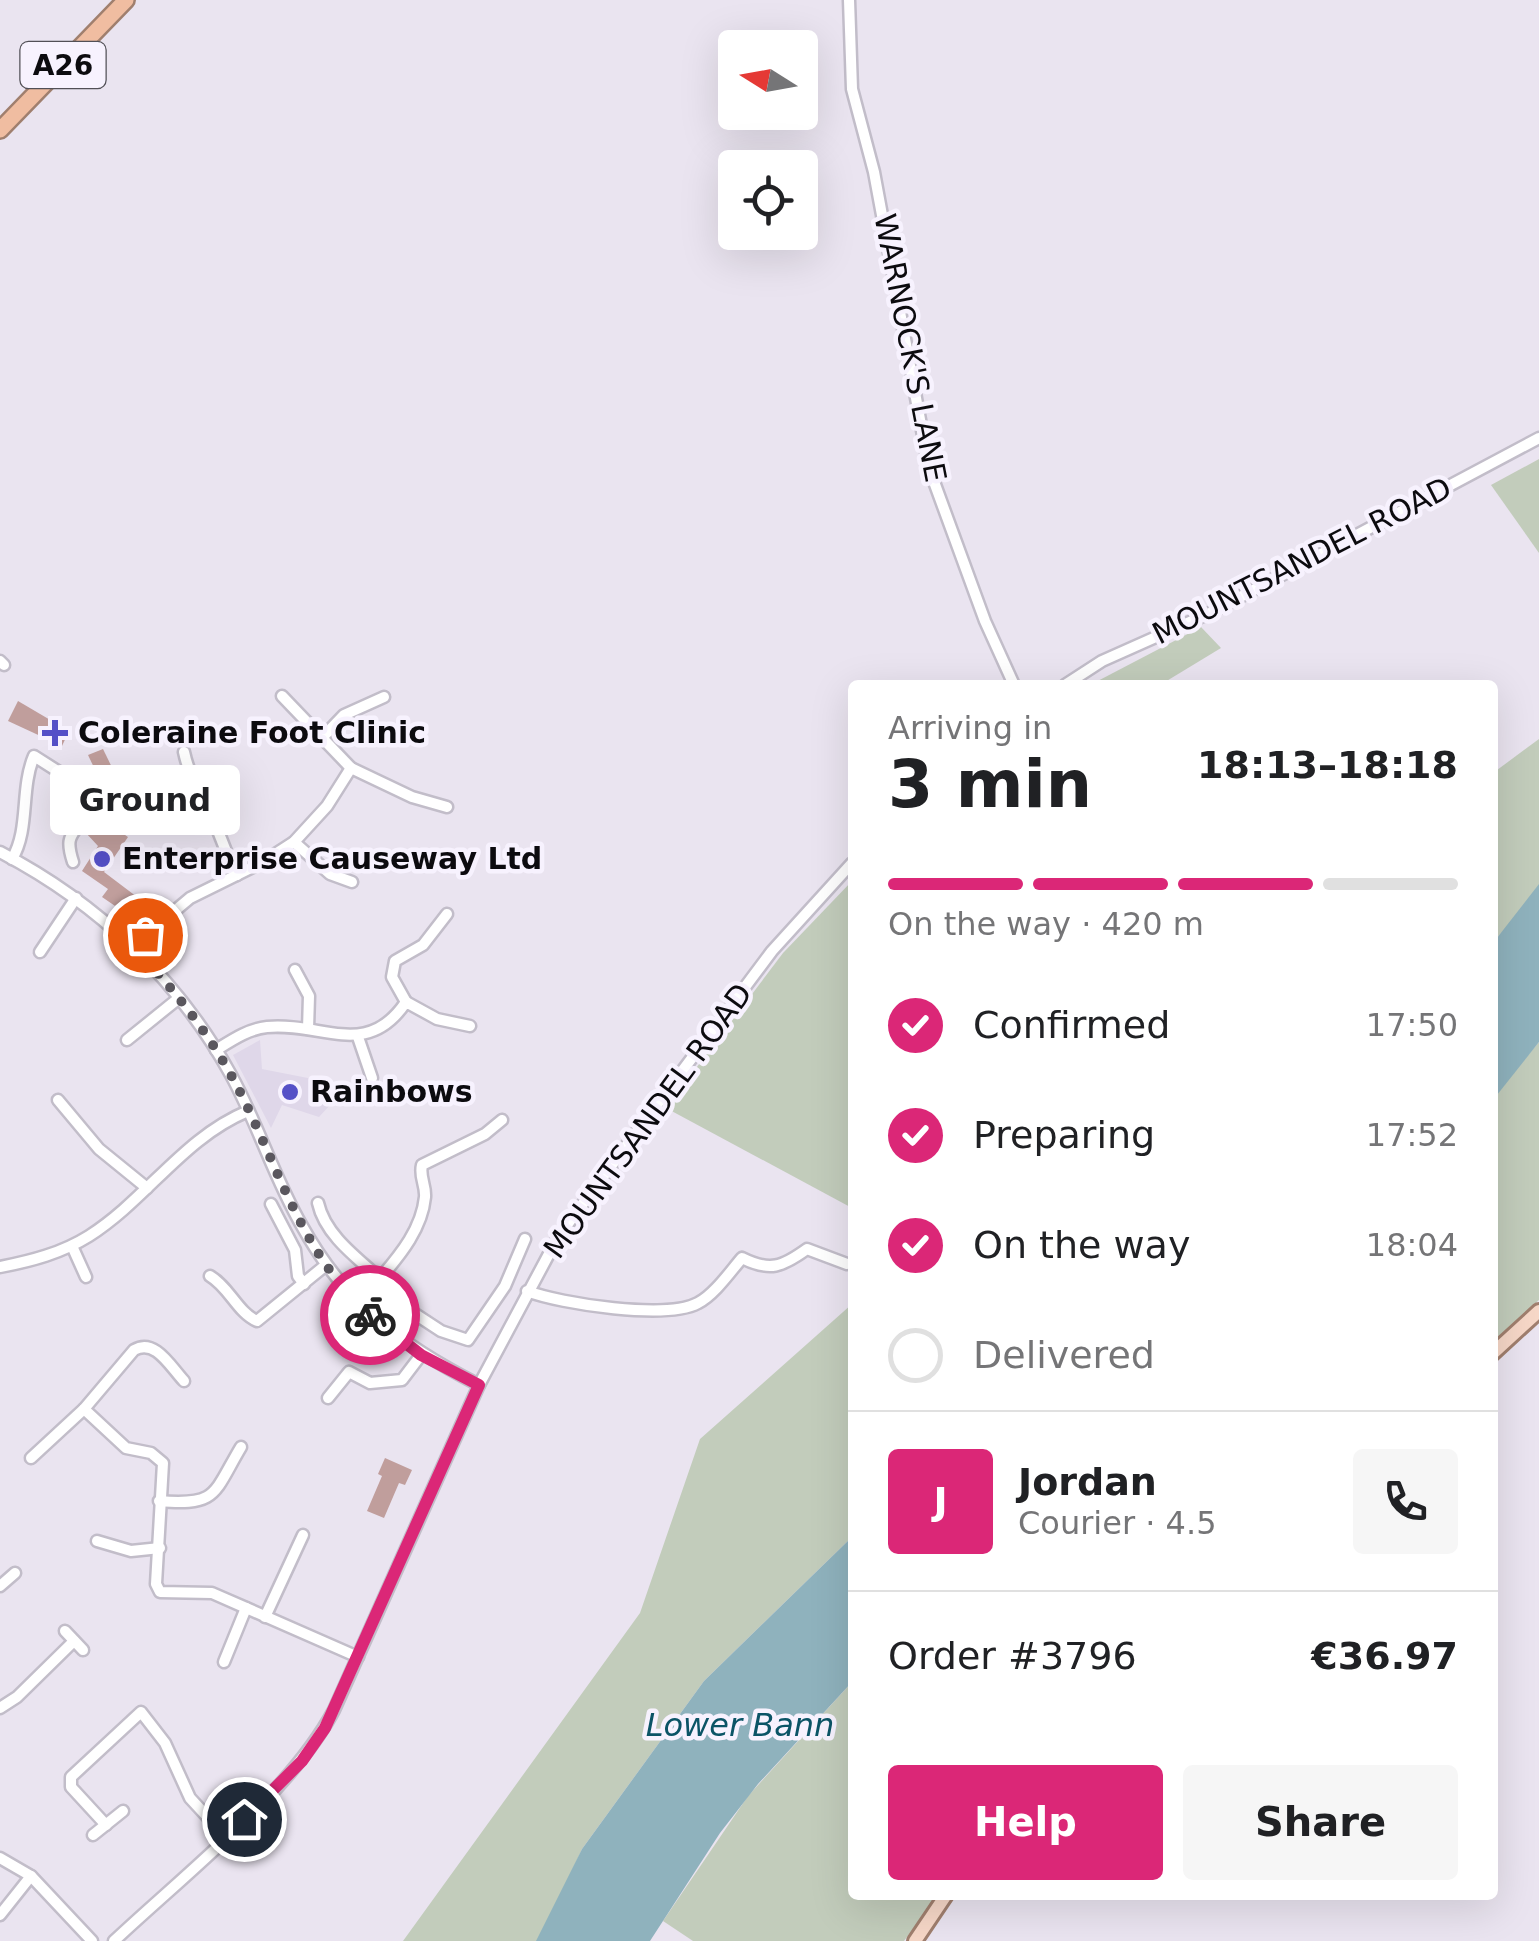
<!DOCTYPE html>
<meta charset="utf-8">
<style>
body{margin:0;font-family:"DejaVu Sans",sans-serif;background:#f6f6f6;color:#202124;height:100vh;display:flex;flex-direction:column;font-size:38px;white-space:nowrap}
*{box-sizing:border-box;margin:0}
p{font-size:32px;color:#757577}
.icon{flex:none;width:55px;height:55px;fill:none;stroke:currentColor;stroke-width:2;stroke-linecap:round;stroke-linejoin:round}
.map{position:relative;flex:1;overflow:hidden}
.sheet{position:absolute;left:848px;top:680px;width:650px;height:1220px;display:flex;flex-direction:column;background:#fff;border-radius:10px;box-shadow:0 10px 40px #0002}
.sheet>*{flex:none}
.needle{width:65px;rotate:281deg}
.controls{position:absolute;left:718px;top:30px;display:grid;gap:20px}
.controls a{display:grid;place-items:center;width:100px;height:100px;border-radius:10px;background:#fff;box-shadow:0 10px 40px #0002;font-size:50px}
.pin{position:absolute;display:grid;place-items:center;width:85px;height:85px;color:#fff;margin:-42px;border:5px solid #fff;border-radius:50%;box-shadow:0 2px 10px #0007}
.courier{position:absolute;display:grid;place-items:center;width:100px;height:100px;margin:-50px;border:8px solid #db2777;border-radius:50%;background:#fff;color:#222;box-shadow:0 2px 12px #0007}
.bubble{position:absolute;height:70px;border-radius:10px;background:#fff;box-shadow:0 10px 40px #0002;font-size:32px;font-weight:800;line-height:70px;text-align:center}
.summary em{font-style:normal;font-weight:800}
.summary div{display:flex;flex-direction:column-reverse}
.summary{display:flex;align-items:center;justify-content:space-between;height:170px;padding:0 40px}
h1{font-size:65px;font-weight:800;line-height:75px}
.bar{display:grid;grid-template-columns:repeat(4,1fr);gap:15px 10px;align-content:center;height:120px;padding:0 40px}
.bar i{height:12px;border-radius:8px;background:#e0e0e0}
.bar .selected{background:#db2777}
.bar p{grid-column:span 4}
.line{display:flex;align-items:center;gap:25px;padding:0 40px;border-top:2px solid #e0e0e0}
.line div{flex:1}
.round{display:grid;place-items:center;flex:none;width:105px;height:105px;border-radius:10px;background:#f6f6f6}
ol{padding:0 40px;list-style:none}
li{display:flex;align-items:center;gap:30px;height:110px}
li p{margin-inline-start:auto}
li .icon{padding:10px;border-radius:50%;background:#db2777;color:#fff;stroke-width:4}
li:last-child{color:#757577}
li i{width:55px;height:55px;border:5px solid #e0e0e0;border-radius:50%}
.button{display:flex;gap:20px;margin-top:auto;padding:20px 40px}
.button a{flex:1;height:115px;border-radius:10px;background:#db2777;color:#fff;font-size:40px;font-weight:800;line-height:115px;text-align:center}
.button a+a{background:#f6f6f6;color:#202124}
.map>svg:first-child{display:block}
.built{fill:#dfd7e9}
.green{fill:#c2ccbb}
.water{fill:#8fb2bd}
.building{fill:#c09e9c}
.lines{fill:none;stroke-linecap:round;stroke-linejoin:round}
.minor-casing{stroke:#c2bdc9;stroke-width:15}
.major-casing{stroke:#a07f6e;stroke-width:18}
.highway-casing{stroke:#a07f6e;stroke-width:20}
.minor{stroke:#fff;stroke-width:10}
.major{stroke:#f6d7c7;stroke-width:12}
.highway{stroke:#f0bda1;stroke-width:15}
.done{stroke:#5a575e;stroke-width:10;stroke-dasharray:0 18}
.route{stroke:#db2777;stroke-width:12}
.poi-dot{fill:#5550c7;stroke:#f7f2fe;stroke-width:4}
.labels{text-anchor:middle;stroke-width:9;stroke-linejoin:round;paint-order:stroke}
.shield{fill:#f7f2fe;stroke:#525057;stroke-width:2.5}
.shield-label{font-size:28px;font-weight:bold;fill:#0c0b0f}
.street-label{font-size:30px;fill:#0c0b0f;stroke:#f7f2fe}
.poi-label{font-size:30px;font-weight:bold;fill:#0c0b0f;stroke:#f7f2fe;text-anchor:start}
.water-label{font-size:32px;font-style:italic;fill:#0b5466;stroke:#f7f2fe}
</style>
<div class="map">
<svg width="1539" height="1941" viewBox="0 0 1539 1941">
<rect width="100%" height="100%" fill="#eae4f0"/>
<!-- built -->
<polygon class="built" points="260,1040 262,1069 323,1081 331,1104 319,1117 282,1105 271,1128 233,1055"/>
<!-- green -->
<g class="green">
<polygon points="1539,459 1539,553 1491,485"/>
<polygon points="1201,627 1221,648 1160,685 1090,685"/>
<polygon points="1539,739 1539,892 1493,942 1493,773"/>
<polygon points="852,881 852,1208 666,1108 783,953"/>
<polygon points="1539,1042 1539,1300 1493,1343 1492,1098"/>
<polygon points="852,1304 852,1537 704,1681 582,1849 540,1941 403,1941 640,1613 700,1439"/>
<polygon points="852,1682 852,1895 938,1895 904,1941 693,1941 663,1921 748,1796"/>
</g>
<!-- water -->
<g class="water">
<polygon points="1539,884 1539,1042 1493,1100 1493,943"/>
<polygon points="852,1537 852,1682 758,1784 720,1833 650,1941 536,1941 582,1849 704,1681"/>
</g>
<!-- building -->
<g class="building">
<polygon points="18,701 69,731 62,746 8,721"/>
<polygon points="103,749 123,790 108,797 88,755"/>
<polygon points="97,816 128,837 104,872 141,900 144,897 153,907 137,921 102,897 108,889 82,871 98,846 86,833"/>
<polygon points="385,1458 412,1470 405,1485 399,1483 384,1518 367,1511 382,1476 378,1474"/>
</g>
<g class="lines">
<!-- minor casing -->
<g class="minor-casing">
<g id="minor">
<polyline points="849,0 852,89 874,172 929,468 985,621 1014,685"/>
<polyline points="0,661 4,665"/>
<polyline points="1065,685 1102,661 1212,612 1539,438"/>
<polyline points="282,696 351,768"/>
<polyline points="321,739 344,715 384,697"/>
<path d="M184,752c5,23 14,37 25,58 10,20 16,43 28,65"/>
<polyline points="294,842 330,874 352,882"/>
<path d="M0,852c98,51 178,127 231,223 27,49 43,103 71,151 44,79 99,119 177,159"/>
<path d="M12,859c18,-30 8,-70 22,-103l47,30c1,7 5,19 3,27 -8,24 -21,18 -11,49"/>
<polyline points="133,946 190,898 263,862 294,842 327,806 351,768 412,797 447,807"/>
<polyline points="40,952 76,898"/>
<polyline points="295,970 309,996 308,1029"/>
<polyline points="406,1002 392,977 395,961 423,945 447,914"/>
<polyline points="358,1037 372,1078"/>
<polyline points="127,1040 179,998"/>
<path d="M216,1050c16,-10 32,-21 51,-23 56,-5 100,33 139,-25l31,17 33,7"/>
<polyline points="58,1100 99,1149 147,1188"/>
<path d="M318,1203c10,45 68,71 94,109"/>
<polyline points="271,1204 295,1250 298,1276 304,1284"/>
<polyline points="72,1246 86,1277"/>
<path d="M0,1267c31,-6 62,-14 89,-31 58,-37 94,-98 159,-125"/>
<path d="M210,1276c19,11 28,37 47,45l69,-56"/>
<path d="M382,1276c19,-22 40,-48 43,-79 1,-12 -6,-20 -3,-32l63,-31 17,-14"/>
<path d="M527,1291c34,13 140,29 171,12 16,-8 32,-31 44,-45 28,14 40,9 65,-9l40,15"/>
<polyline points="392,1335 412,1312 441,1331 468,1340 505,1286 525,1239"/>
<polyline points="328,1398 349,1372 370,1383 402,1380 421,1355"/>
<polyline points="84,1409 126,1448 151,1453 163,1463 156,1584 160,1592 212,1593 358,1657"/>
<path d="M31,1458l53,-49 50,-59c21,-12 36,16 50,31"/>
<path d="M159,1501c59,5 54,-7 82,-54"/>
<polyline points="97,1541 131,1551 160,1548"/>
<polyline points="0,1586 15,1573"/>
<polyline points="265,1617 303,1535"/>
<polyline points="65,1631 83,1650"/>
<polyline points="224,1662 246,1608"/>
<polyline points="0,1708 17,1697 74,1641"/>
<polyline points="106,1825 71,1787 71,1777 141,1712 165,1743 190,1798 225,1836"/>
<polyline points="93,1835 123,1811"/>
<polyline points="0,1858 31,1876 92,1941"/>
<polyline points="0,1915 31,1876"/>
<path d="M114,1941c70,-66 176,-148 220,-231l145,-325 79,-148 214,-286 80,-88"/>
</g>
</g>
<!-- major casing -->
<g class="major-casing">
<g id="major">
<polyline points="1492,1354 1539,1311"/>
<polyline points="915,1941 946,1895"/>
</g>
</g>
<!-- highway casing -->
<g class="highway-casing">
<polyline id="highway" points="0,130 126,0"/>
</g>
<!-- minor -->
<use href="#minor" class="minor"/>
<!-- major -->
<use href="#major" class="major"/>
<!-- highway -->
<use href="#highway" class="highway"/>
</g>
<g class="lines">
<!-- done -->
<path class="done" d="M145,935l-12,11c37,39 72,82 98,129 45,81 67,177 139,240"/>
<!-- route -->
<polyline class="route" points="244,1819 302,1761 325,1728 479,1385 421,1355 370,1315"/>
</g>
<!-- markers -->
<g class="poi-dot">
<path d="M50 718h10v10h10v10h-10v10h-10v-10h-10v-10h10z"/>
<circle cx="102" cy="859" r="10"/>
<circle cx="290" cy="1092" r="10"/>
</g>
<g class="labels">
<!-- shield labels -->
<rect class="shield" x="20.5" y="42" width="85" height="46" rx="8"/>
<g class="shield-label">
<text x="63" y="75">A26</text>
</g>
<!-- street labels -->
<g class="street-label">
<text transform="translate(910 348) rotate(79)" y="10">WARNOCK'S LANE</text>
<text transform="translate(1302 561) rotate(-27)" y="10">MOUNTSANDEL ROAD</text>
<text transform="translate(648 1121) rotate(-54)" y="10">MOUNTSANDEL ROAD</text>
</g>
<!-- poi labels -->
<g class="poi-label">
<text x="78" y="743">Coleraine Foot Clinic</text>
<text x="122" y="869">Enterprise Causeway Ltd</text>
<text x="310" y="1102">Rainbows</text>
</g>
<!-- water labels -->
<g class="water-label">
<text x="740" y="1736">Lower Bann</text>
</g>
</g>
</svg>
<div class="controls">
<a><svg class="needle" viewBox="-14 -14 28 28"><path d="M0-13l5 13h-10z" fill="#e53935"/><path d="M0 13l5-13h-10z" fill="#757577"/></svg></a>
<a><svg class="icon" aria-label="locate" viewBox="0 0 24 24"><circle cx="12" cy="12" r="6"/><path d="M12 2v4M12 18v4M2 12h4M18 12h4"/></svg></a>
</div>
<div class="pin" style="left:145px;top:935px;background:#ea580c"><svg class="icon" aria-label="bag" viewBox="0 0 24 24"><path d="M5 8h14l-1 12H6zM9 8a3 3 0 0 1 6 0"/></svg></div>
<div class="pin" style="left:244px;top:1819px;background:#1f2937"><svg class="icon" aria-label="home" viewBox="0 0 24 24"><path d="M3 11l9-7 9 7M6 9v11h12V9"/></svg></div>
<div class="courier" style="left:370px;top:1315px"><svg class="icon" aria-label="bike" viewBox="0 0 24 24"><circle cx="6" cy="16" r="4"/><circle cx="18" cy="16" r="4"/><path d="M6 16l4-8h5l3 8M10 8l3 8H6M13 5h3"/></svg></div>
<div class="bubble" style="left:50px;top:765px;width:190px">Ground</div>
<section class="sheet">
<div class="summary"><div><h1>3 min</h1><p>Arriving in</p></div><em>18:13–18:18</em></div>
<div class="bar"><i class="selected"></i><i class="selected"></i><i class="selected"></i><i></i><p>On the way · 420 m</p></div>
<ol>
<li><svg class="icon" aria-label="check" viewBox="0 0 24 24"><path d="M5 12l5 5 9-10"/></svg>Confirmed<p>17:50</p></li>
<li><svg class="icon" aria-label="check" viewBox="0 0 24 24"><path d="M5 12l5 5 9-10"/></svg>Preparing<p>17:52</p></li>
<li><svg class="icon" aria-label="check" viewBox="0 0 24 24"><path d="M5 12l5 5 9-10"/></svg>On the way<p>18:04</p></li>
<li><i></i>Delivered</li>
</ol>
<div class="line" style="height:180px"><b class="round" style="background:#db2777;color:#fff">J</b><div><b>Jordan</b><p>Courier · 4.5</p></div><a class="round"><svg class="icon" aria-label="phone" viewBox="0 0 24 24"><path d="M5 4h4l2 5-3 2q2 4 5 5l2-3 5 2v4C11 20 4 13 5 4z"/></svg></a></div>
<div class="line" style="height:130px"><div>Order #3796</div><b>€36.97</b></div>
<div class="button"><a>Help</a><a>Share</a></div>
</section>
</div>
